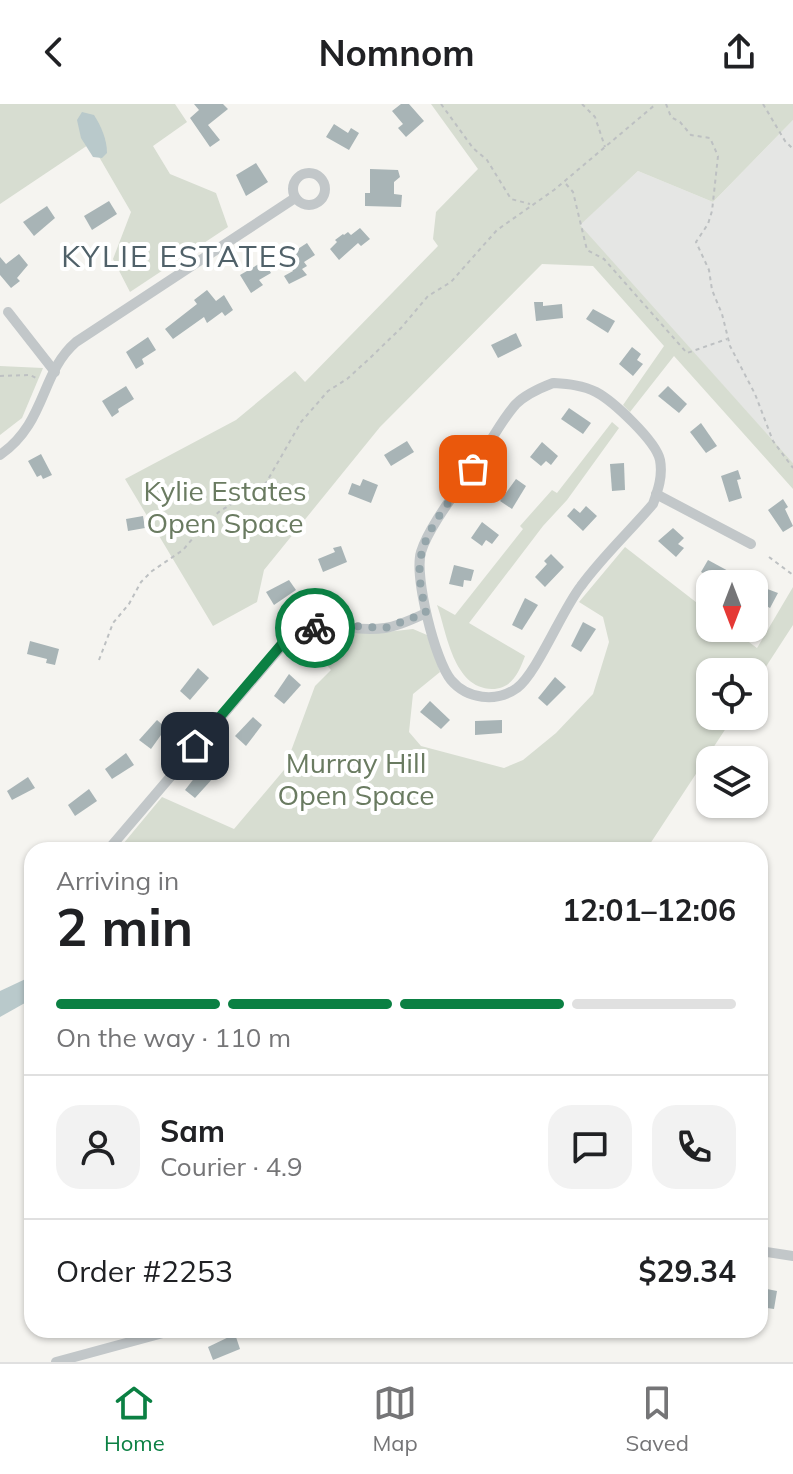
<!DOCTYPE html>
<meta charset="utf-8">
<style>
body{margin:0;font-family:Mulish,sans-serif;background:#f2f2f2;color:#202124;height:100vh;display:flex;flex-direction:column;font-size:30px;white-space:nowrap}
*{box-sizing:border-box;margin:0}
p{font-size:26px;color:#757577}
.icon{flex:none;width:44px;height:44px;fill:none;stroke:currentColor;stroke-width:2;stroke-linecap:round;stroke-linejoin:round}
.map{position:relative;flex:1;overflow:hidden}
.drawer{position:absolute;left:24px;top:738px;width:744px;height:496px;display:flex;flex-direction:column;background:#fff;border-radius:24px;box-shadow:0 2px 6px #0004}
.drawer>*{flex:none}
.needle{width:52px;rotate:180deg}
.tools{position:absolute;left:696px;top:466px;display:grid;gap:16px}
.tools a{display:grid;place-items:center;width:72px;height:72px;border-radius:16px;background:#fff;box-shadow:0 2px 6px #0004;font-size:40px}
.pin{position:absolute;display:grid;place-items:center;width:68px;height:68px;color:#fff;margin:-34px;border-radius:16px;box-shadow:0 4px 12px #0006}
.courier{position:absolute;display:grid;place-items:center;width:80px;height:80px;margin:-40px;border:6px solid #0b8043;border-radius:50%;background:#fff;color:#222;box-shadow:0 2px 10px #0007}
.head em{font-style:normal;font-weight:700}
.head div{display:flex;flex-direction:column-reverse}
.head{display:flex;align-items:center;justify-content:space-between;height:136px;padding:0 32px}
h1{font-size:52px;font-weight:700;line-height:60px}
.bar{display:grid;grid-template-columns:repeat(4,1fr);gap:12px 8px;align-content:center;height:96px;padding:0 32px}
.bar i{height:10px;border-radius:6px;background:#e0e0e0}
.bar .selected{background:#0b8043}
.bar p{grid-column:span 4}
.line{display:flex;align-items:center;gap:20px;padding:0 32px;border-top:2px solid #e0e0e0}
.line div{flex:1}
.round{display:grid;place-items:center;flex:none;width:84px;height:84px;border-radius:24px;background:#f2f2f2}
header{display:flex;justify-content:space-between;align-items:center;height:104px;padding:0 32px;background:#fff;font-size:36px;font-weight:700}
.tabs{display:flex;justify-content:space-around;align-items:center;height:112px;border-top:2px solid #e0e0e0;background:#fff;font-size:22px;color:#757577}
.tabs a{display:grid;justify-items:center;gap:4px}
.tabs .selected{color:#0b8043}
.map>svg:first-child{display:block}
.built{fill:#e5e6e4}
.green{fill:#d7ddd1}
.water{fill:#b9c9cb}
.building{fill:#a8b4b6}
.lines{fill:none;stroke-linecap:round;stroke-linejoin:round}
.path{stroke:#bdc0c2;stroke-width:2;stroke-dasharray:4 4;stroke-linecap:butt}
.minor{stroke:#c2c7c9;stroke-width:10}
.done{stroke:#95a5aa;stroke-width:8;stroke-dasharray:0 14.4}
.route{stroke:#0b8043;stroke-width:10}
.labels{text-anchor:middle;stroke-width:8;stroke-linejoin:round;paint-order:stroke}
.park-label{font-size:28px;fill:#6a7b61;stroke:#fff}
.neighbourhood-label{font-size:30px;letter-spacing:2px;fill:#506169;stroke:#fff}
</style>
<header><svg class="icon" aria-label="back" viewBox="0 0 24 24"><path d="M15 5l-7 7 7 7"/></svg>Nomnom<svg class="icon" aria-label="share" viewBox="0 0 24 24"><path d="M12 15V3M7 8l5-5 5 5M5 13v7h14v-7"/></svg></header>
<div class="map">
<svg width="793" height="1258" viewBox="0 0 793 1258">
<rect width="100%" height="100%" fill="#f5f4f0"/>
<!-- built -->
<polygon class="built" points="793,16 793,359 579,121 638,67 713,98"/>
<!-- green -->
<g class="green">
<polygon points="0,0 175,0 187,18 153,42 170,70 216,89 228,123 130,188 113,155 131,108 91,39 0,100"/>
<polygon points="431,0 793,0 793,16 713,98 638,67 580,121 793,359 793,385 674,252 630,308 623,301 664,242 593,162 542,160 380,323 264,466 257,498 213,522 125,375 236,316 295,267 305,278 438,142 433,135 436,108 478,65"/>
<polygon points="0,262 43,264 22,314 0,331"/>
<path d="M612,318l7,6 -52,72 -24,26 -74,97 56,33c-6,16 -13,33 -33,33 -39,-1 -45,-56 -55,-84l18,10 68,-86 -3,-3 32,-36 5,3z"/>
<polygon points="625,443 710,509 710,524 730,524 757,544 793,483 793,521 754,581 754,568 710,568 710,612 734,612 646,746 118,746 162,693 234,725 284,666 315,582 331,566 313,545 297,538 328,526 386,528 413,525 427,531 440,568 413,590 409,628 421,642 504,664 523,656 556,629 593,590 609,538 603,513 579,498"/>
</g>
<!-- water -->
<g class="water">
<path d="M82,8l12,3c7,11 13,24 13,38l-5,5 -9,-1 -12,-19 -4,-18z"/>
<polygon points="32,872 32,895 0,913 0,887"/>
</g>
<!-- building -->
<g class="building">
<polygon points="194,0 223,0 228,5 208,21 220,36 210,43 190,14 199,6"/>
<polygon points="401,0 409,0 424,17 406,33 398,24 403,20 392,7"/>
<polygon points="334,20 348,29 351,24 359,29 349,46 326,33"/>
<polygon points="256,59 268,78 246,92 236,71"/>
<polygon points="370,65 398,66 400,73 394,78 394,90 402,91 401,103 365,102 365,89 370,89"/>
<polygon points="109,97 117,110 92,126 84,112"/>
<polygon points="47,102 55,114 34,132 23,118"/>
<polygon points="360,124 370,135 361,142 358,139 339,156 330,145 337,138 335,136 343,130 344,131 348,128 351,131"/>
<polygon points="307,139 315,151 304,158 307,162 302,165 307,171 289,180 284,172 293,167 284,154"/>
<polygon points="19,150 28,161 17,174 20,177 11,184 0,171 0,153 6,160"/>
<polygon points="264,157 271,169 259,176 263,181 251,189 240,171"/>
<polygon points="207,186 216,197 224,191 233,206 225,212 222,208 207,219 204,213 173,235 165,225 197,200 194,196"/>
<polygon points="534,198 543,198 543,202 562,200 563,214 536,217"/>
<polygon points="593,205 615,217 608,229 586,215"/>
<polygon points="516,229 522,242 498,254 491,241"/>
<polygon points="148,233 156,246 142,255 144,260 136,265 126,248"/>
<polygon points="632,243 641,250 637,256 643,260 633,272 619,260"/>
<polygon points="126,282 134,295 118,305 119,308 112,313 102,297"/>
<polygon points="668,282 687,300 679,309 658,292"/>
<polygon points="569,304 591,319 583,330 561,315"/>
<polygon points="701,319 717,342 706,349 690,328"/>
<polygon points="407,337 414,348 391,362 384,351"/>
<polygon points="542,338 558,352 551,361 546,357 541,362 530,353"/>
<polygon points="41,350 52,371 43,375 41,371 37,373 28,357"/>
<polygon points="624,359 625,386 612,387 610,360"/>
<polygon points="738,366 741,375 737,376 742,394 729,398 721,372"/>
<polygon points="363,375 378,381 371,399 348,390 352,379 360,382"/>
<polygon points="516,375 526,382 512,405 500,397"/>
<polygon points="783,395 788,403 785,405 793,422 783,428 768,406"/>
<polygon points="586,402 597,412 583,427 567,412 574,404 580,409"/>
<polygon points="143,412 145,424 128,427 126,415"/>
<polygon points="482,418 499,431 492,440 486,436 482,442 471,434"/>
<polygon points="673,424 684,434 678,440 684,444 676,453 658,437"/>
<polygon points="341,442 347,458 323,468 318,455 335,448 333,444"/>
<polygon points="551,450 564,463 545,483 535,473 547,460 544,457"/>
<polygon points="708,456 732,469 725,480 721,480 701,468"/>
<polygon points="454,461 474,466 471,477 464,476 463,483 449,480"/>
<polygon points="289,476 296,486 274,501 266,488"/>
<polygon points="754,480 778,489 770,504 754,495"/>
<polygon points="525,494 538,501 522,526 512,521"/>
<polygon points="583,518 596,525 581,548 571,542"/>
<polygon points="30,537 59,545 55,561 46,559 47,555 27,550"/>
<polygon points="198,564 209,574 190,596 180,587"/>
<polygon points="289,570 301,581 284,600 274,592"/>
<polygon points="555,573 566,583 547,602 538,594"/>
<polygon points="430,597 450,616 441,625 420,608"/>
<polygon points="253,613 262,621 246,642 235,632"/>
<polygon points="157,616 166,624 151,645 139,636"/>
<polygon points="502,616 502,629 475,631 475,617"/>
<polygon points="126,649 134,661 112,675 105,665"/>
<polygon points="203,663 214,673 195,694 185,686"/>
<polygon points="28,673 35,684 12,696 7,687"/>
<polygon points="89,685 97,697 75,712 68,701"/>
<polygon points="760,1175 767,1185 777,1187 774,1205 761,1203"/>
<polygon points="235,1230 240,1245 213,1256 208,1243"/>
</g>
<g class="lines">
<!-- path -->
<g class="path">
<polyline points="441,0 473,44 487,56 511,95 530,100"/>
<polyline points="582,0 595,13 605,43"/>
<polyline points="666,0 671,13 680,18 691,31 710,34 718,52 712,107 708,120 696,138 709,166 712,186 722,210 730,242 755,290 773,337 793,364"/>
<polyline points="763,0 785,37 793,45"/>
<polyline points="566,80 573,88 587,146 604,155 687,249 727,235"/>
<polyline points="0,272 30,271 38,275"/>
<polyline points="769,453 793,471"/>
<polyline points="99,556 113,519 129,500 141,478 152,467 183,446 205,420 220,407 266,379 301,318 328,287 347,275 370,254 401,224 428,192 451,178 497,126 554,86 656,0"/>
</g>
<!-- minor -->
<g class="minor">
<circle cx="309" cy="85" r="16"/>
<polyline points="8,208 55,268"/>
<path d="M553,279c14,1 30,2 43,9 17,9 60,49 64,68 3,16 -2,30 -7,44 -23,27 -51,53 -72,82 -19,24 -44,87 -64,102 -21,15 -50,11 -66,-8 -16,-19 -37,-104 -30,-128 9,-29 44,-71 61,-98 11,-16 21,-36 34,-50 10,-10 24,-16 37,-21z"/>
<path d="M0,351c47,-33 40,-82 76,-113l219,-144"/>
<polyline points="656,390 751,440"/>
<path d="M108,746l179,-210c40,-26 59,-6 98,-12 14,-2 28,-9 41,-15"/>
<polyline points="760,1147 793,1152"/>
<polyline points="56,1258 174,1226"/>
</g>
</g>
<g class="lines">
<!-- done -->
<path class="done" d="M315,524l22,-3 48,3 41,-15c-3,-16 -8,-33 -6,-50 3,-34 35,-67 53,-94"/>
<!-- route -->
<polyline class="route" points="195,642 281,541 293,532 315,524"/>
</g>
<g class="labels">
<!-- park labels -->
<g class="park-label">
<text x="225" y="397">Kylie Estates<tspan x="225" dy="32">Open Space</tspan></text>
<text x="356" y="669">Murray Hill<tspan x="356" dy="32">Open Space</tspan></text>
</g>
<!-- neighbourhood labels -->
<g class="neighbourhood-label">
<text x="180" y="163">KYLIE ESTATES</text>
</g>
</g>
</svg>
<div class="tools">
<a><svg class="needle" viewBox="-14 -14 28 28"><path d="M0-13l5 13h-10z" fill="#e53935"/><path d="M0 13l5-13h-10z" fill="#757577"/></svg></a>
<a><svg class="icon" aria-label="locate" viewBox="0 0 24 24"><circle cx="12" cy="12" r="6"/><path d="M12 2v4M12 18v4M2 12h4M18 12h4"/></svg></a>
<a><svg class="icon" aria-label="layers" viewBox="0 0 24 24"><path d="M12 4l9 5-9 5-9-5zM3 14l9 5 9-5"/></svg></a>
</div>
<div class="pin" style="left:473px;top:365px;background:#ea580c"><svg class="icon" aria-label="bag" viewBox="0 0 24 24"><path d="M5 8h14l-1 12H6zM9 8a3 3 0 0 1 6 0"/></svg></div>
<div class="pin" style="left:195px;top:642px;background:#1f2937"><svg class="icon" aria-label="home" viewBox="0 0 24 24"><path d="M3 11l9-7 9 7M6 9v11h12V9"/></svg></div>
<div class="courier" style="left:315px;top:524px"><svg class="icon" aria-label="bike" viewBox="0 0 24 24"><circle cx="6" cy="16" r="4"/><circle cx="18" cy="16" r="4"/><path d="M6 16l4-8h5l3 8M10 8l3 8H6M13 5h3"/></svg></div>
<section class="drawer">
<div class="head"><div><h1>2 min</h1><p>Arriving in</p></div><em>12:01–12:06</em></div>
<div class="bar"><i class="selected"></i><i class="selected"></i><i class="selected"></i><i></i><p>On the way · 110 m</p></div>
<div class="line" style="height:144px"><a class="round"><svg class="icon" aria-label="person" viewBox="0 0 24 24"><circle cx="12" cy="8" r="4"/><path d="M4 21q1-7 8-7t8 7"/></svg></a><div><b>Sam</b><p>Courier · 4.9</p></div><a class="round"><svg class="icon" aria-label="chat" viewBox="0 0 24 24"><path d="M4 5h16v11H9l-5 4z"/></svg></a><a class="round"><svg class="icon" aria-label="phone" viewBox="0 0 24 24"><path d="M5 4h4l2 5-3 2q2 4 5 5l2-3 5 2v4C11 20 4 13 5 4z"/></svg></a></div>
<div class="line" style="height:104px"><div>Order #2253</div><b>$29.34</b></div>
</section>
</div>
<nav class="tabs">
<a class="selected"><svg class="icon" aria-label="home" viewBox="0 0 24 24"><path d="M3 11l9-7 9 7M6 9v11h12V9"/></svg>Home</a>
<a><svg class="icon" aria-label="map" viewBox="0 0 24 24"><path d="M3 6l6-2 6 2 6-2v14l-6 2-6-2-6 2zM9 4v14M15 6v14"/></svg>Map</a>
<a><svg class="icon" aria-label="saved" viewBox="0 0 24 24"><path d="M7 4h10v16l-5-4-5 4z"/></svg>Saved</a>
</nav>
